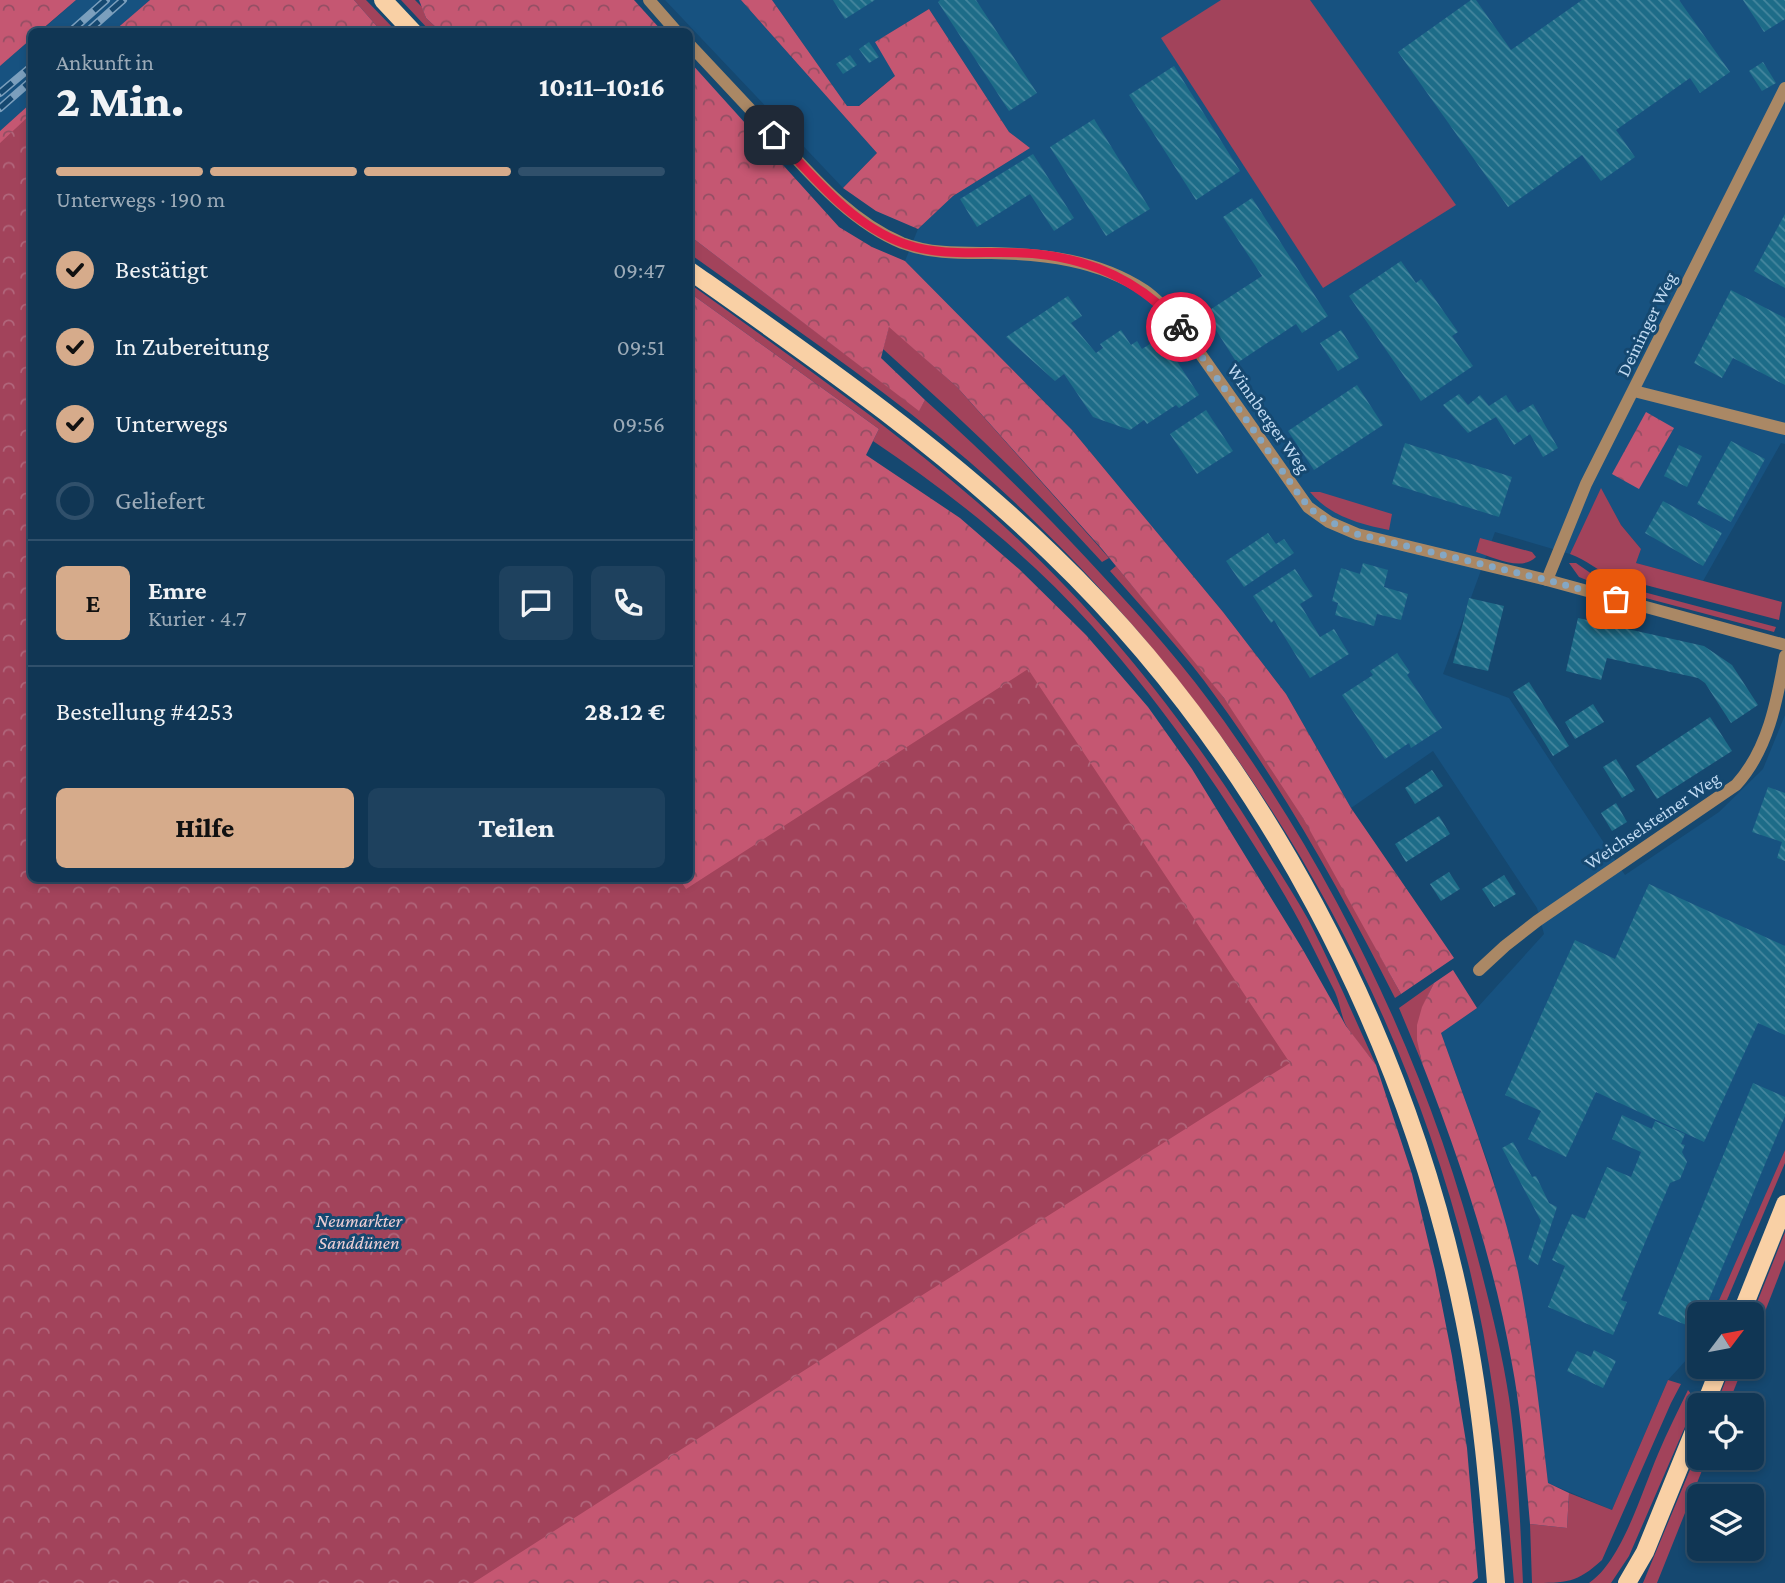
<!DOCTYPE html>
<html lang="de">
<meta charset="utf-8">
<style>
body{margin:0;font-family:"Crimson Pro",serif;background:#1e415e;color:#f1f3f6;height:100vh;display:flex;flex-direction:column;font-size:26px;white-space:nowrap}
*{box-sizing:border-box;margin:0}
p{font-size:23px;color:#9cabb8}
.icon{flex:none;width:38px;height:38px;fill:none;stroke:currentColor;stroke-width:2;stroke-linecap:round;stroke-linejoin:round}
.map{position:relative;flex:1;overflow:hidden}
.drawer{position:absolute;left:28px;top:28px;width:665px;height:854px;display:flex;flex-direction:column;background:#103654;border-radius:10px;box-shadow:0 4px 10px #0003,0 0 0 2px #30506b}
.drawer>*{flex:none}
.needle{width:46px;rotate:58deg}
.buttons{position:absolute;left:1687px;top:1302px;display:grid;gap:14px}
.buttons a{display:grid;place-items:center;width:77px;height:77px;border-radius:10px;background:#103654;box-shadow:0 4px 10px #0003,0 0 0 2px #30506b;font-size:35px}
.pin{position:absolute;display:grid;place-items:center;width:60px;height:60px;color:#fff;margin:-30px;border-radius:14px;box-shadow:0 4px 10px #0006}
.courier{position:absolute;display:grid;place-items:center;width:70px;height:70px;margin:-35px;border:5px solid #e11d48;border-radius:50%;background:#fff;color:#222;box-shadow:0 2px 9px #0007}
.head em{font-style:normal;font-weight:800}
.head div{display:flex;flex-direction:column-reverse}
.head{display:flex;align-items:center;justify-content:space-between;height:119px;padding:0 28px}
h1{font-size:46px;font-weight:800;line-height:52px}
.bar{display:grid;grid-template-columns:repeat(4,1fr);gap:10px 7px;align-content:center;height:84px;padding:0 28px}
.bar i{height:9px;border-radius:5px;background:#30506b}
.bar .selected{background:#d6ab8b}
.bar p{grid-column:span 4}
.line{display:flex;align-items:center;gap:18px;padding:0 28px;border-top:2px solid #30506b}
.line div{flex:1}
.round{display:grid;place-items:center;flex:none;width:74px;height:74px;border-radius:10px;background:#1e415e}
ol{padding:0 28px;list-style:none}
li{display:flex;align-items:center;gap:21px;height:77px}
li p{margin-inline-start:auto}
li .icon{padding:7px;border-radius:50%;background:#d6ab8b;color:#111;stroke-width:4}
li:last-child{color:#9cabb8}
li i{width:38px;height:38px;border:4px solid #30506b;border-radius:50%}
.primary-button{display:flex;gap:14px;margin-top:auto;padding:14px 28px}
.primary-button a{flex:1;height:80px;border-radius:10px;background:#d6ab8b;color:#111;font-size:28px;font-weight:800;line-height:80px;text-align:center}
.primary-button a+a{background:#1e415e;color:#f1f3f6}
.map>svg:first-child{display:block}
.built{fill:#175280}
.green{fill:#a2435b}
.forest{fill:url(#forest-crowns)}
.park{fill:url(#park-crowns)}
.building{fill:url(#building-back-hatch)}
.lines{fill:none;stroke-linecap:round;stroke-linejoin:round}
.minor{stroke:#aa8865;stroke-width:12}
.major{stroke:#f9d0a5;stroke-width:18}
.rail-casing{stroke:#7b9fbd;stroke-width:8}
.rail{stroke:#154870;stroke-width:5;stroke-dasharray:16;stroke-linecap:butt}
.done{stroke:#84a7c4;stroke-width:7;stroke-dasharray:0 12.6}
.route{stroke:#e11d48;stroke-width:9}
.labels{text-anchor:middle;stroke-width:6;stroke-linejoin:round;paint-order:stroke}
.street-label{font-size:19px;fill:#c0daf2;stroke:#154870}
.park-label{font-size:19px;font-style:italic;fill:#efd0d5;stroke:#154870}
</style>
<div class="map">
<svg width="1785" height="1583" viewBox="0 0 1785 1583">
<defs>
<pattern id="forest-crowns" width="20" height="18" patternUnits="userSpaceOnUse" patternTransform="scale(1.75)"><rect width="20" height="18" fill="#c55772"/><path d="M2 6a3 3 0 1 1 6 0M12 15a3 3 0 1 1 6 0" fill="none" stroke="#944f64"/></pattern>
<pattern id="park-crowns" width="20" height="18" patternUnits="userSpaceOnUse" patternTransform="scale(1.75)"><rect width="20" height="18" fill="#a2435b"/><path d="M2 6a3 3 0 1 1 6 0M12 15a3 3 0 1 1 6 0" fill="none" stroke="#b1667b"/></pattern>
<pattern id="building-back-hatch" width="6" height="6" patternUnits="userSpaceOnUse" patternTransform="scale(1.75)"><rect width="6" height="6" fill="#1d6c88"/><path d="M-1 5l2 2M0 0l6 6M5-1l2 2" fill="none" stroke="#46879f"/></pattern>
</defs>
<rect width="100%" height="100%" fill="#154870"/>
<!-- built -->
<g class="built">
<polygon points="76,0 150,0 114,31 40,32"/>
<polygon points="665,0 741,0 877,153 843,188"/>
<polygon points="772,0 1785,0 1785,444 1781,443 1703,581 1636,563 1641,549 1621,525 1601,489 1570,554 1495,532 1443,674 1509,698 1625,875 1719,812 1763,769 1785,715 1785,1150 1713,1314 1699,1314 1699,1346 1668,1380 1612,1510 1548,1483 1530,1339 1492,1174 1441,1033 1477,1008 1544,934 1537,908 1433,751 1351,808 1286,694 1223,612 1072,430 905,261 918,229 953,196 1030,148 1009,132 929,9 876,42 895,76 858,106 847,106"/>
<polygon points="31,39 31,103 0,131 0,66"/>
</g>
<!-- green -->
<g class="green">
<polygon points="354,0 366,0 396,31 381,31"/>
<polygon points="401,0 415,0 422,7 426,18 440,31 430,31"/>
<polygon points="1221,0 1310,0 1456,205 1323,288 1161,38"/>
<path d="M690,236l229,174 6,-10c62,55 120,113 176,174 43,46 86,95 123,147 119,167 209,357 259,557 10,39 20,80 26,120 9,62 11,123 14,185h-9c-9,-109 -20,-218 -47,-324 -76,-301 -242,-564 -470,-773 -95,-86 -204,-158 -307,-232z"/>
<path d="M690,284c97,70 196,139 287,218 116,101 214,223 293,355 13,21 27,42 39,64 24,47 45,96 67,144 -9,-12 -21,-25 -29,-38 -6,-10 -7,-24 -12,-35 -18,-36 -36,-74 -57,-108 -55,-91 -115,-179 -186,-258 -64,-71 -140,-132 -219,-185l6,-12 -189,-136z"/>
<path d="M889,326l68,61 152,171 -7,4c-69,-76 -143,-145 -219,-213z"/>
<path d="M1601,488l20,37 20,24 -5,14 146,39 -3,18 -164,-43c-18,-6 -28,-17 -45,-23z"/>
<path d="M1310,492h10l72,22 -3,16c-30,-6 -59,-14 -79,-38z"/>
<path d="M1480,538l52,14 4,5c-15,15 -43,0 -60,-5z"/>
<polygon points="1569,563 1576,563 1602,581 1776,627 1774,632 1604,587 1579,577"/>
<path d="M1116,566c36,44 74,86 108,132 69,92 122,195 177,296l-6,4c-53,-104 -110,-207 -179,-301 -32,-45 -70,-85 -106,-126z"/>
<path d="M1434,983c-15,30 -20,46 -12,80l-23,-55z"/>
<polygon points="1785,1150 1785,1163 1724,1307 1721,1314 1713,1314"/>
<polygon points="1785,1232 1785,1260 1752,1345 1752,1315"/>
<polygon points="1731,1367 1743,1367 1728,1405 1716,1405"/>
<path d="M1668,1380l13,4 -10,19 -69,157c-25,23 -36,23 -70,23l-2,-59 37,4 2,-35 43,17z"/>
<path d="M1688,1390l7,9 -1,7 -65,150 -18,27h-22c33,-22 53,-92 69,-129 9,-22 20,-43 30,-64z"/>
<polygon points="1699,1448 1699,1458 1707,1458 1657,1583 1643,1583"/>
</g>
<!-- forest -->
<g class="forest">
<polygon points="0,0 76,0 40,31 32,32 31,39 0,66"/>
<polygon points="150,0 354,0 381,31 114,31"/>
<polygon points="419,0 634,0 662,31 440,31 426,18"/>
<polygon points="741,0 772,0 847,106 859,106 895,76 875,42 929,9 1009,132 1030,148 953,196 918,229 876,211 843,188 877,153"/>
<polygon points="690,62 839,227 872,247 905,261 1072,430 1223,612 1286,694 1351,808 1454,958 1401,994 1303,818 1224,698 1102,549 957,387 889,327 881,358 925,400 919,411 690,236"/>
<polygon points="31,103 32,878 690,878 690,293 879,429 866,455 960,518 1019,569 1086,635 1148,707 1192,769 1303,950 1346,1026 1376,1065 1412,1174 1435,1270 1452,1356 1467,1448 1478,1578 1472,1583 0,1583 0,131"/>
<polygon points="1646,412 1674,428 1639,489 1612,474"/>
<path d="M1453,970l24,38 -36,25c28,79 59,157 77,239 14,69 22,140 30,211l21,10 -2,35 -37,-4c-5,-54 -8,-107 -18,-160 -18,-103 -52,-204 -90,-301l-5,-23v-15l5,-18 12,-24z"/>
</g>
<!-- park -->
<polygon class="park" points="31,114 32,878 679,878 686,889 1028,669 1290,1063 897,1311 473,1583 0,1583 0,143"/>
<!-- building -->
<g class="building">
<polygon points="833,0 875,0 845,19"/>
<polygon points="940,0 976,0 1037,93 1009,111 938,2"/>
<polygon points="1471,0 1476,0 1511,50 1582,0 1679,0 1730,72 1700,93 1690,78 1616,130 1635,157 1601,181 1582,155 1508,207 1398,52"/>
<polygon points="1743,0 1785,0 1785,19 1764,32"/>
<polygon points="869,42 879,57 869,63 859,49"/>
<polygon points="850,55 857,65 843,74 836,64"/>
<polygon points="1763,62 1776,83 1762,91 1749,71"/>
<polygon points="1174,66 1240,171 1196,200 1129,95"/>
<polygon points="1094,119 1150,209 1106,236 1050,147"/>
<polygon points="1033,154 1074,218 1054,231 1030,194 977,227 960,199"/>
<polygon points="1252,198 1328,316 1302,333 1296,324 1237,363 1205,313 1262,276 1223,217"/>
<polygon points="1785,214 1785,288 1754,271"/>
<polygon points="1401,261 1416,283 1421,279 1458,332 1452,336 1473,366 1421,401 1349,296"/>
<polygon points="1731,290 1785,318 1785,385 1733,358 1722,378 1694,363"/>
<polygon points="1068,296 1082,316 1071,323 1096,353 1103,348 1100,344 1121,330 1131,345 1137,341 1142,349 1161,337 1199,395 1179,408 1176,405 1147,424 1144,420 1130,430 1093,417 1064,374 1055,381 1006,337"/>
<polygon points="1341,330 1359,358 1338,371 1320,343"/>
<polygon points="1357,385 1383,425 1314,470 1288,431"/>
<polygon points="1459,394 1468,405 1480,395 1489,406 1506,395 1518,413 1533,404 1558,448 1543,457 1530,434 1514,445 1496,417 1468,433 1443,405"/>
<polygon points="1206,410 1233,451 1197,474 1170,434"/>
<polygon points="1731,441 1765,459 1731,522 1697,504"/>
<polygon points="1405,443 1512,477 1499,517 1392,484"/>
<polygon points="1679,445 1702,456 1687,487 1664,476"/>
<polygon points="1663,501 1722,533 1703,566 1645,533"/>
<polygon points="1268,533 1276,544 1284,539 1294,553 1244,587 1226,561"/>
<polygon points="1363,563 1388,570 1384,587 1408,594 1401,620 1377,614 1374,626 1335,615 1338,603 1332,601 1341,568 1360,574"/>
<polygon points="1295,569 1313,596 1300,604 1320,637 1334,629 1349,654 1310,678 1274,620 1271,623 1253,596"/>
<polygon points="1469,598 1504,606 1488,671 1453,663"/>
<polygon points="1578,618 1704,646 1732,665 1758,705 1731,723 1705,683 1698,678 1607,658 1601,680 1566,671"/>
<polygon points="1397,653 1410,672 1407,675 1442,728 1411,748 1409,743 1385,759 1342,695 1373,675 1370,671"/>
<polygon points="1529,682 1569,746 1553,756 1513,692"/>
<polygon points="1593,704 1604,722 1575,739 1565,722"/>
<polygon points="1710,717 1732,751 1657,799 1636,766"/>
<polygon points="1616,759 1635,790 1622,798 1603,767"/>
<polygon points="1432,770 1443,786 1415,804 1405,788"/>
<polygon points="1768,787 1785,793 1785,861 1777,858 1782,842 1752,832"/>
<polygon points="1616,803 1627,822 1612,831 1601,813"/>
<polygon points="1439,816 1450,834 1406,862 1395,844"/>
<polygon points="1449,872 1460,889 1441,901 1430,884"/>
<polygon points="1504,875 1516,894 1494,907 1482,889"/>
<polygon points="1649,884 1785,946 1785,1035 1758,1023 1704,1142 1596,1092 1566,1157 1528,1139 1541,1111 1505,1095 1575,940 1615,959"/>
<polygon points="1753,1083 1785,1097 1785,1116 1703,1314 1699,1314 1697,1329 1658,1314"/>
<polygon points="1622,1115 1652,1129 1655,1121 1685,1134 1681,1144 1685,1145 1682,1152 1687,1162 1680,1179 1670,1183 1621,1300 1627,1302 1613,1335 1548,1307 1565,1266 1552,1260 1572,1214 1585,1219 1607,1167 1631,1177 1641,1152 1612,1139"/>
<polygon points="1513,1142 1532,1177 1536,1176 1549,1203 1557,1207 1538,1265 1528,1259 1541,1221 1502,1148"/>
<polygon points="1594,1350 1616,1361 1603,1388 1567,1371 1577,1351 1591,1357"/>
</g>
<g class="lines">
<!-- minor -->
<g class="minor">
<polyline points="649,0 677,32"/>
<path d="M690,45c29,31 58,62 87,93 36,39 74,84 125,105 29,11 58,10 89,10 53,1 107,7 153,37 16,11 28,27 41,42l123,175 21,15 28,12 190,46 238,65"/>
<polyline points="1634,391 1785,429"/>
<polyline points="1547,580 1586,484 1785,88"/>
<path d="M1479,970l26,-24 32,-25 199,-136c32,-35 41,-84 49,-129"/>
</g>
<!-- major -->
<g class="major">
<polyline points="383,0 413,32"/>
<path d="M690,271c125,88 252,176 362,283 209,201 355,481 412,764 18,88 25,176 32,265"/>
<polyline points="1741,1314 1785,1204"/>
<polyline points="1705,1405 1720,1367"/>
<polyline points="1627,1583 1645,1552 1699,1419"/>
</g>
<!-- rail casing -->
<g class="rail-casing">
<g id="rail">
<polyline points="70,32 106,0"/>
<polyline points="87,32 123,0"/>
<polyline points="0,93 32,66"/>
<polyline points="0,108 32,80"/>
</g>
</g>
<!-- rail -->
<use href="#rail" class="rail"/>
</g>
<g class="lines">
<!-- done -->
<polyline class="done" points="1181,327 1302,499 1318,516 1357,534 1547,580 1616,599"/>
<!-- route -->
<path class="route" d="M774,135c38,40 77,90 131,109 43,15 87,5 132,10 58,6 106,29 144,73"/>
</g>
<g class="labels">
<!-- street labels -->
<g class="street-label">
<text transform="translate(1646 324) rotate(-64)" y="7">Deininger Weg</text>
<text transform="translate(1269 418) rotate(55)" y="7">Winnberger Weg</text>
<text transform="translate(1652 820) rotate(-34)" y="7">Weichselsteiner Weg</text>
</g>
<!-- park labels -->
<g class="park-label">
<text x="359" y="1227">Neumarkter<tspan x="359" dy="22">Sanddünen</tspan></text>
</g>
</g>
</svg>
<div class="buttons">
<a><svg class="needle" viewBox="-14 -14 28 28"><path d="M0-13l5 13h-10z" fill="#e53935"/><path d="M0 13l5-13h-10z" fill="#9cabb8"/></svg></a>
<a><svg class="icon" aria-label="locate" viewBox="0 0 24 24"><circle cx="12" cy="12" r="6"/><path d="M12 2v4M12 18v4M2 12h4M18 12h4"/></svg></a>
<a><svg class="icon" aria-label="layers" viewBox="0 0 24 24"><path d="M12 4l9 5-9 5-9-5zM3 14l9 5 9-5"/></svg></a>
</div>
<div class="pin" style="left:1616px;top:599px;background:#ea580c"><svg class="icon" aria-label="bag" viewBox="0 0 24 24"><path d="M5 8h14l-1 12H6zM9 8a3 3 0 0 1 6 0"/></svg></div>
<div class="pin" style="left:774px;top:135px;background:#1f2937"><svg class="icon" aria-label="home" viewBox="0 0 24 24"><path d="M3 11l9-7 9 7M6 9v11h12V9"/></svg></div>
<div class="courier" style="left:1181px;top:327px"><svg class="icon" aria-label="bike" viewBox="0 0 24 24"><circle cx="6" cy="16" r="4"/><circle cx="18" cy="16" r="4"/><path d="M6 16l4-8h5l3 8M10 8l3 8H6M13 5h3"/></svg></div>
<section class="drawer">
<div class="head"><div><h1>2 Min.</h1><p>Ankunft in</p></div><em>10:11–10:16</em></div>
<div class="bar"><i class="selected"></i><i class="selected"></i><i class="selected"></i><i></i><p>Unterwegs · 190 m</p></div>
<ol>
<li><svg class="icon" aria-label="check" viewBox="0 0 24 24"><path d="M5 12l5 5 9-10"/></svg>Bestätigt<p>09:47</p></li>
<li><svg class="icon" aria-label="check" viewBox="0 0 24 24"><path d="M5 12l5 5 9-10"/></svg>In Zubereitung<p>09:51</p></li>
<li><svg class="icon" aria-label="check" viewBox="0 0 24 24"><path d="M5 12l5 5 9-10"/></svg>Unterwegs<p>09:56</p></li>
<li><i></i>Geliefert</li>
</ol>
<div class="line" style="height:126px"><b class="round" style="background:#d6ab8b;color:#111">E</b><div><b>Emre</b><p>Kurier · 4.7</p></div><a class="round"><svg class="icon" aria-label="chat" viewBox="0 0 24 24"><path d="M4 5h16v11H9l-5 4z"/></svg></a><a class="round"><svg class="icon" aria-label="phone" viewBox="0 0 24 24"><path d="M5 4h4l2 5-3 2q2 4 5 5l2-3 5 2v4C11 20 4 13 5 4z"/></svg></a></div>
<div class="line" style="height:91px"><div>Bestellung #4253</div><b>28.12 €</b></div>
<div class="primary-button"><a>Hilfe</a><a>Teilen</a></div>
</section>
</div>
